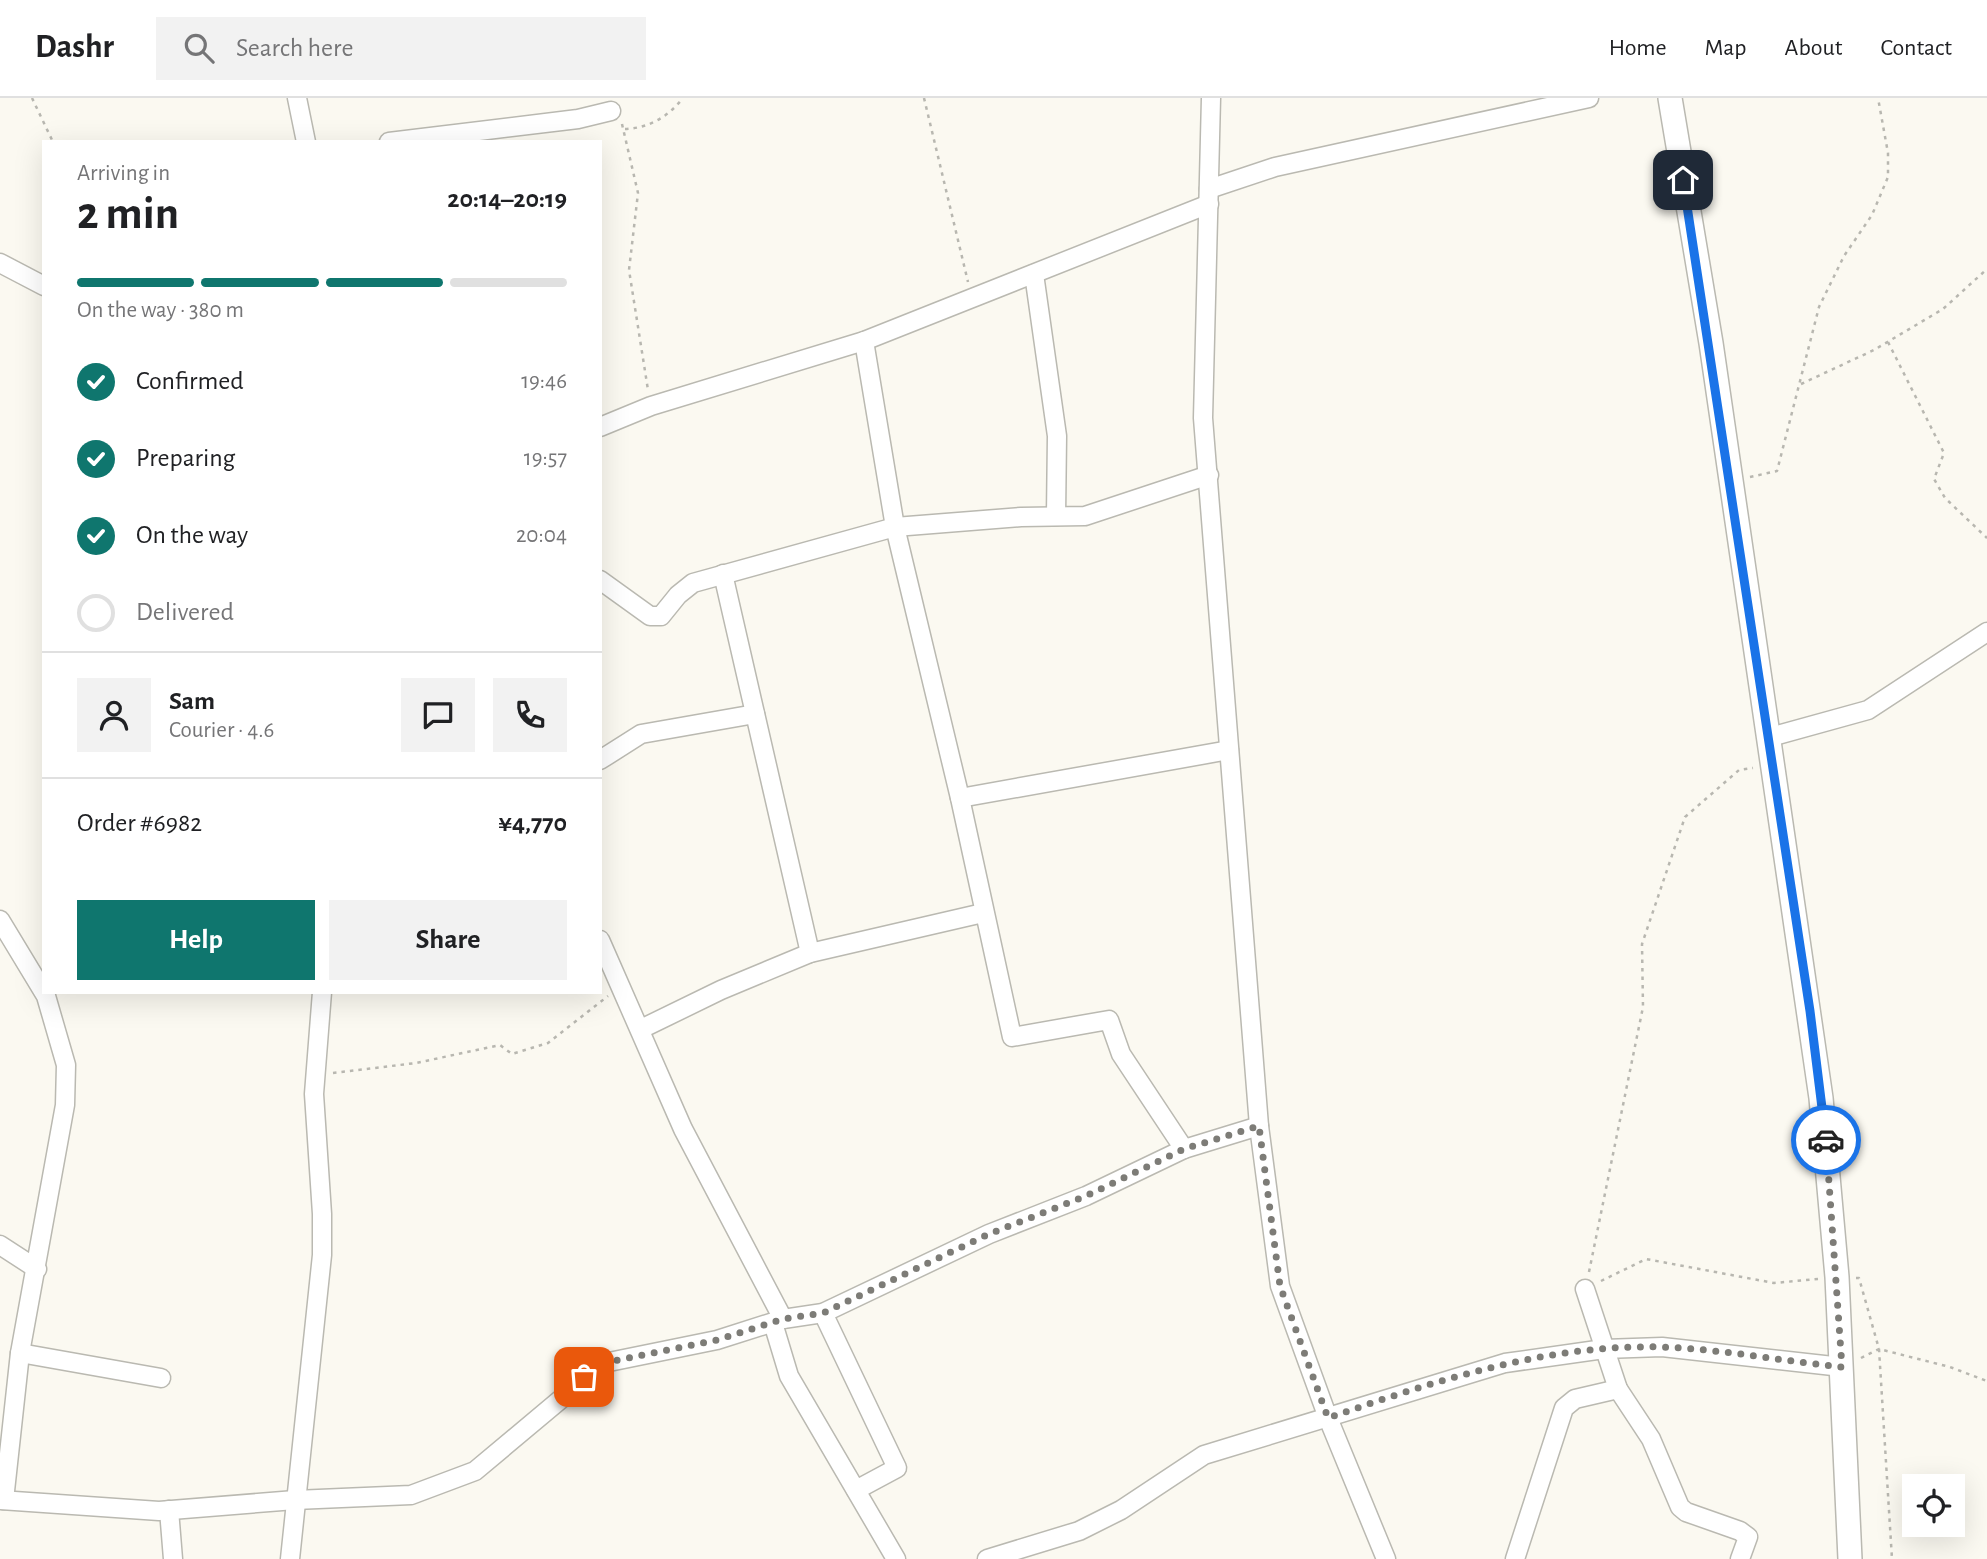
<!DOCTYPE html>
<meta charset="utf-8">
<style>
body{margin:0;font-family:"Alegreya Sans",sans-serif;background:#f2f2f2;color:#202124;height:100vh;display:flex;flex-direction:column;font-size:26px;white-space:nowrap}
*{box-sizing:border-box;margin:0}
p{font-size:23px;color:#757577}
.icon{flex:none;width:38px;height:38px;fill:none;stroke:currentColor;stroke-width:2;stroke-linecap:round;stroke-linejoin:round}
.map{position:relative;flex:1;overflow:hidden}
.side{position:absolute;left:42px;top:42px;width:560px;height:854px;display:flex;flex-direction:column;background:#fff;border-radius:0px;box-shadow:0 7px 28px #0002}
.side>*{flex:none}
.controls{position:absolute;left:1902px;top:1376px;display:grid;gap:14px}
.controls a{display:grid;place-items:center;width:63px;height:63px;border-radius:0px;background:#fff;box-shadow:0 7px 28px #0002;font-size:35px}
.pin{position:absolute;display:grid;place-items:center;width:60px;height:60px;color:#fff;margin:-30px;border-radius:14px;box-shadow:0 4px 10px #0006}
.courier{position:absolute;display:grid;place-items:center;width:70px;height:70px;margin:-35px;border:5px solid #1a73e8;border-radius:50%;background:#fff;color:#222;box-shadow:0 2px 9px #0007}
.headline em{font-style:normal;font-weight:600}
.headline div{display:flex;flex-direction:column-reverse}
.headline{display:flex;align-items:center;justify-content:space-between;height:119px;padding:0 35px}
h1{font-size:46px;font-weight:600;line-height:52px}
.bar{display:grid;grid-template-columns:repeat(4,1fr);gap:10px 7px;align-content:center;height:84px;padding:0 35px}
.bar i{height:9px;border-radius:5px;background:#e0e0e0}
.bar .on{background:#0f766e}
.bar p{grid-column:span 4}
.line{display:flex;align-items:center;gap:18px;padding:0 35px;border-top:2px solid #e0e0e0}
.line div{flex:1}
.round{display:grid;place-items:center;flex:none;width:74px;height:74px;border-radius:0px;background:#f2f2f2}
ol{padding:0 35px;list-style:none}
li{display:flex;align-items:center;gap:21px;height:77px}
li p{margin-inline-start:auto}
li .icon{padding:7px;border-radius:50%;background:#0f766e;color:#fff;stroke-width:4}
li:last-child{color:#757577}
li i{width:38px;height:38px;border:4px solid #e0e0e0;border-radius:50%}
.action{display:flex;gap:14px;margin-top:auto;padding:14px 35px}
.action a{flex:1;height:80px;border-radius:0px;background:#0f766e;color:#fff;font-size:28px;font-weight:600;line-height:80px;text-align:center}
.action a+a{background:#f2f2f2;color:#202124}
header{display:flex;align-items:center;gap:42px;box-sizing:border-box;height:98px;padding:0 35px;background:#fff;border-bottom:2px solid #e0e0e0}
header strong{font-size:33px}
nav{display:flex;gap:38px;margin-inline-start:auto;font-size:24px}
.search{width:490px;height:63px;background:#f2f2f2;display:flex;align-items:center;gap:18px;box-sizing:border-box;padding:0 24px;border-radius:0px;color:#757577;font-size:26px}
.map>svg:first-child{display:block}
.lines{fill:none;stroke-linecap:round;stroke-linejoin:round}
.minor-casing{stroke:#bab9b1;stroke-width:21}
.major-casing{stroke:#bab9b1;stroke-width:26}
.path{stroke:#b8b7b0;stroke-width:2.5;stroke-dasharray:3.5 5;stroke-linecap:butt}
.minor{stroke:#fff;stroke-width:18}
.major{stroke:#fff;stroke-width:23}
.done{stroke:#7d7c77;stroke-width:7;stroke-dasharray:0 12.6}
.route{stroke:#1a73e8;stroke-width:9}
</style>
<header>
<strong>Dashr</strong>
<div class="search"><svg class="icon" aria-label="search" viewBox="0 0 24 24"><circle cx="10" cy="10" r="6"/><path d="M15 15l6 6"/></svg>Search here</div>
<nav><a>Home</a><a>Map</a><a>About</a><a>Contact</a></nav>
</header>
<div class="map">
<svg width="1987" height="1461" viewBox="0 0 1987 1461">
<rect width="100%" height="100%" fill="#fbf9f1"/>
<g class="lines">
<!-- minor casing -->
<g class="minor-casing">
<g id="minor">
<polyline points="297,0 306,44"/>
<polyline points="1211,0 1203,320 1259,1028 1280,1188 1328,1320 1386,1461"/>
<polyline points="389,44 578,21 611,13"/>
<polyline points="1209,91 1275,69 1589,0"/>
<polyline points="0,165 44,188"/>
<polyline points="1034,176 1057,338 1056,418"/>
<polyline points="864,243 895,429 960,700 1012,939 1109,922 1121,956 1184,1051"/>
<polyline points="600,329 651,308 864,243 1209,106"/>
<polyline points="723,476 810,855"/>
<polyline points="600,482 650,518 661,518 678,497 693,485 895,429 1021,419 1085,418 1209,377"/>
<polyline points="1767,640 1868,612 1987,534"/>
<polyline points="600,662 641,636 755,616"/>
<polyline points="960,700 1229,652"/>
<polyline points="0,822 46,898 66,967 65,1007 20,1255 4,1402"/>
<polyline points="600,842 683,1031 783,1221"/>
<polyline points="641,931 721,892 810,855 983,815"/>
<polyline points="0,1147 37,1171"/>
<polyline points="1585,1191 1618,1291 1651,1341 1680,1409 1686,1414 1740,1433 1748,1439 1740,1461"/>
<polyline points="823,1215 897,1370 856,1392"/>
<polyline points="773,1225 789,1278 896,1461"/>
<polyline points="20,1255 161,1280"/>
<polyline points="0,1402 159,1413 295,1402 411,1397 475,1373 604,1265 717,1242 783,1221 823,1215 989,1136 1086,1098 1184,1051 1259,1028"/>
<polyline points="169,1412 173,1461"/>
<polyline points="290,1461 322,1157 322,1116 314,996 322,894"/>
<polyline points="987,1461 1079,1433 1121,1412 1204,1357 1505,1265 1604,1251 1662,1249 1842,1269"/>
<polyline points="1515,1461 1564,1310 1575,1301 1618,1291"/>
</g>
</g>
<!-- major casing -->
<g class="major-casing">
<polyline id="major" points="1670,0 1711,245 1821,1000 1837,1179 1850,1461"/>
</g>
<!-- path -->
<g class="path">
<polyline points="32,0 53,44"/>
<polyline points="924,0 968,184"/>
<polyline points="622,26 638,95 629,172 648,292"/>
<path d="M625,31c24,-1 43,-12 58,-31"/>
<polyline points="1888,244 1944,355 1934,381 1945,400 1987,440"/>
<polyline points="1801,286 1874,252 1943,211 1987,171"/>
<polyline points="1750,379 1777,373 1819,209 1844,158 1872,117 1888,79 1888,55 1878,0"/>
<polyline points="333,975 416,965 500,947 512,956 548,945 608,898"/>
<polyline points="1589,1174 1643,909 1642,846 1685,719 1739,672 1753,670"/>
<polyline points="1856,1180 1859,1180 1879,1251 1892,1461"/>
<polyline points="1601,1183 1646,1161 1774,1185 1818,1181"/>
<polyline points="1861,1260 1879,1251 1950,1269 1987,1283"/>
</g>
<!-- minor -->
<use href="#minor" class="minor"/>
<!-- major -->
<use href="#major" class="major"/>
</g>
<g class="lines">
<!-- done -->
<path class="done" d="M584,1279l20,-14 113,-23 66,-21 40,-6 166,-79 97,-38 98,-47 75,-23 21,160 48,132c107,-37 218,-74 333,-71 60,2 121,14 181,20l-16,-227"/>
<!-- route -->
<polyline class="route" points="1683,82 1810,913 1826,1042"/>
</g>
</svg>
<div class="controls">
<a><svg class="icon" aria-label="locate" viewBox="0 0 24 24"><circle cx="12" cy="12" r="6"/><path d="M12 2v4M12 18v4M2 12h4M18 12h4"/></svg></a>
</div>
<div class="pin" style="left:584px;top:1279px;background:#ea580c"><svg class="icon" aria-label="bag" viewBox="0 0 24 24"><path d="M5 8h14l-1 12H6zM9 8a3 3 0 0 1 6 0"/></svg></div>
<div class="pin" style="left:1683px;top:82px;background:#1f2937"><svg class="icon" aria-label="home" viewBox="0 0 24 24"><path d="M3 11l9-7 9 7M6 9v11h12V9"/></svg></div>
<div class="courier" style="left:1826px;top:1042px"><svg class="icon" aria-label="car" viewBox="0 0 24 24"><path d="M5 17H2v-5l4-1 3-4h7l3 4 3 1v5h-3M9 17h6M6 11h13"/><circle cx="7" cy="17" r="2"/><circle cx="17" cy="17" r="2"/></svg></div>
<section class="side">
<div class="headline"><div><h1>2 min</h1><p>Arriving in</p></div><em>20:14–20:19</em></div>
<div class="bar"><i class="on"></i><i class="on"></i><i class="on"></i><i></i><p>On the way · 380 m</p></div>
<ol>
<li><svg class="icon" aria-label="check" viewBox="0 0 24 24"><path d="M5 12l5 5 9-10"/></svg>Confirmed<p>19:46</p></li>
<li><svg class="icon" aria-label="check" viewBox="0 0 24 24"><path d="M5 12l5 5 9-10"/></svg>Preparing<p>19:57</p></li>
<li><svg class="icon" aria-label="check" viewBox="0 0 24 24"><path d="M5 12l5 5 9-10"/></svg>On the way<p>20:04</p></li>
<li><i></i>Delivered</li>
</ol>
<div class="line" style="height:126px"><a class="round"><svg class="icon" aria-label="person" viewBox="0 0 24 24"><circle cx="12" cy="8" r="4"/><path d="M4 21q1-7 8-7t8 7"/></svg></a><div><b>Sam</b><p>Courier · 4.6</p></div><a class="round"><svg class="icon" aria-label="chat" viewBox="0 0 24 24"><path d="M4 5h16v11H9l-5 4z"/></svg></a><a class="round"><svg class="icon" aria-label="phone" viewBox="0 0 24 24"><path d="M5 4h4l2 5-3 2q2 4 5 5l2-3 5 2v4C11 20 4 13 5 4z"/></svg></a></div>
<div class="line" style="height:91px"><div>Order #6982</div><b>¥4,770</b></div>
<div class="action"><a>Help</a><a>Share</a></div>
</section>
</div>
